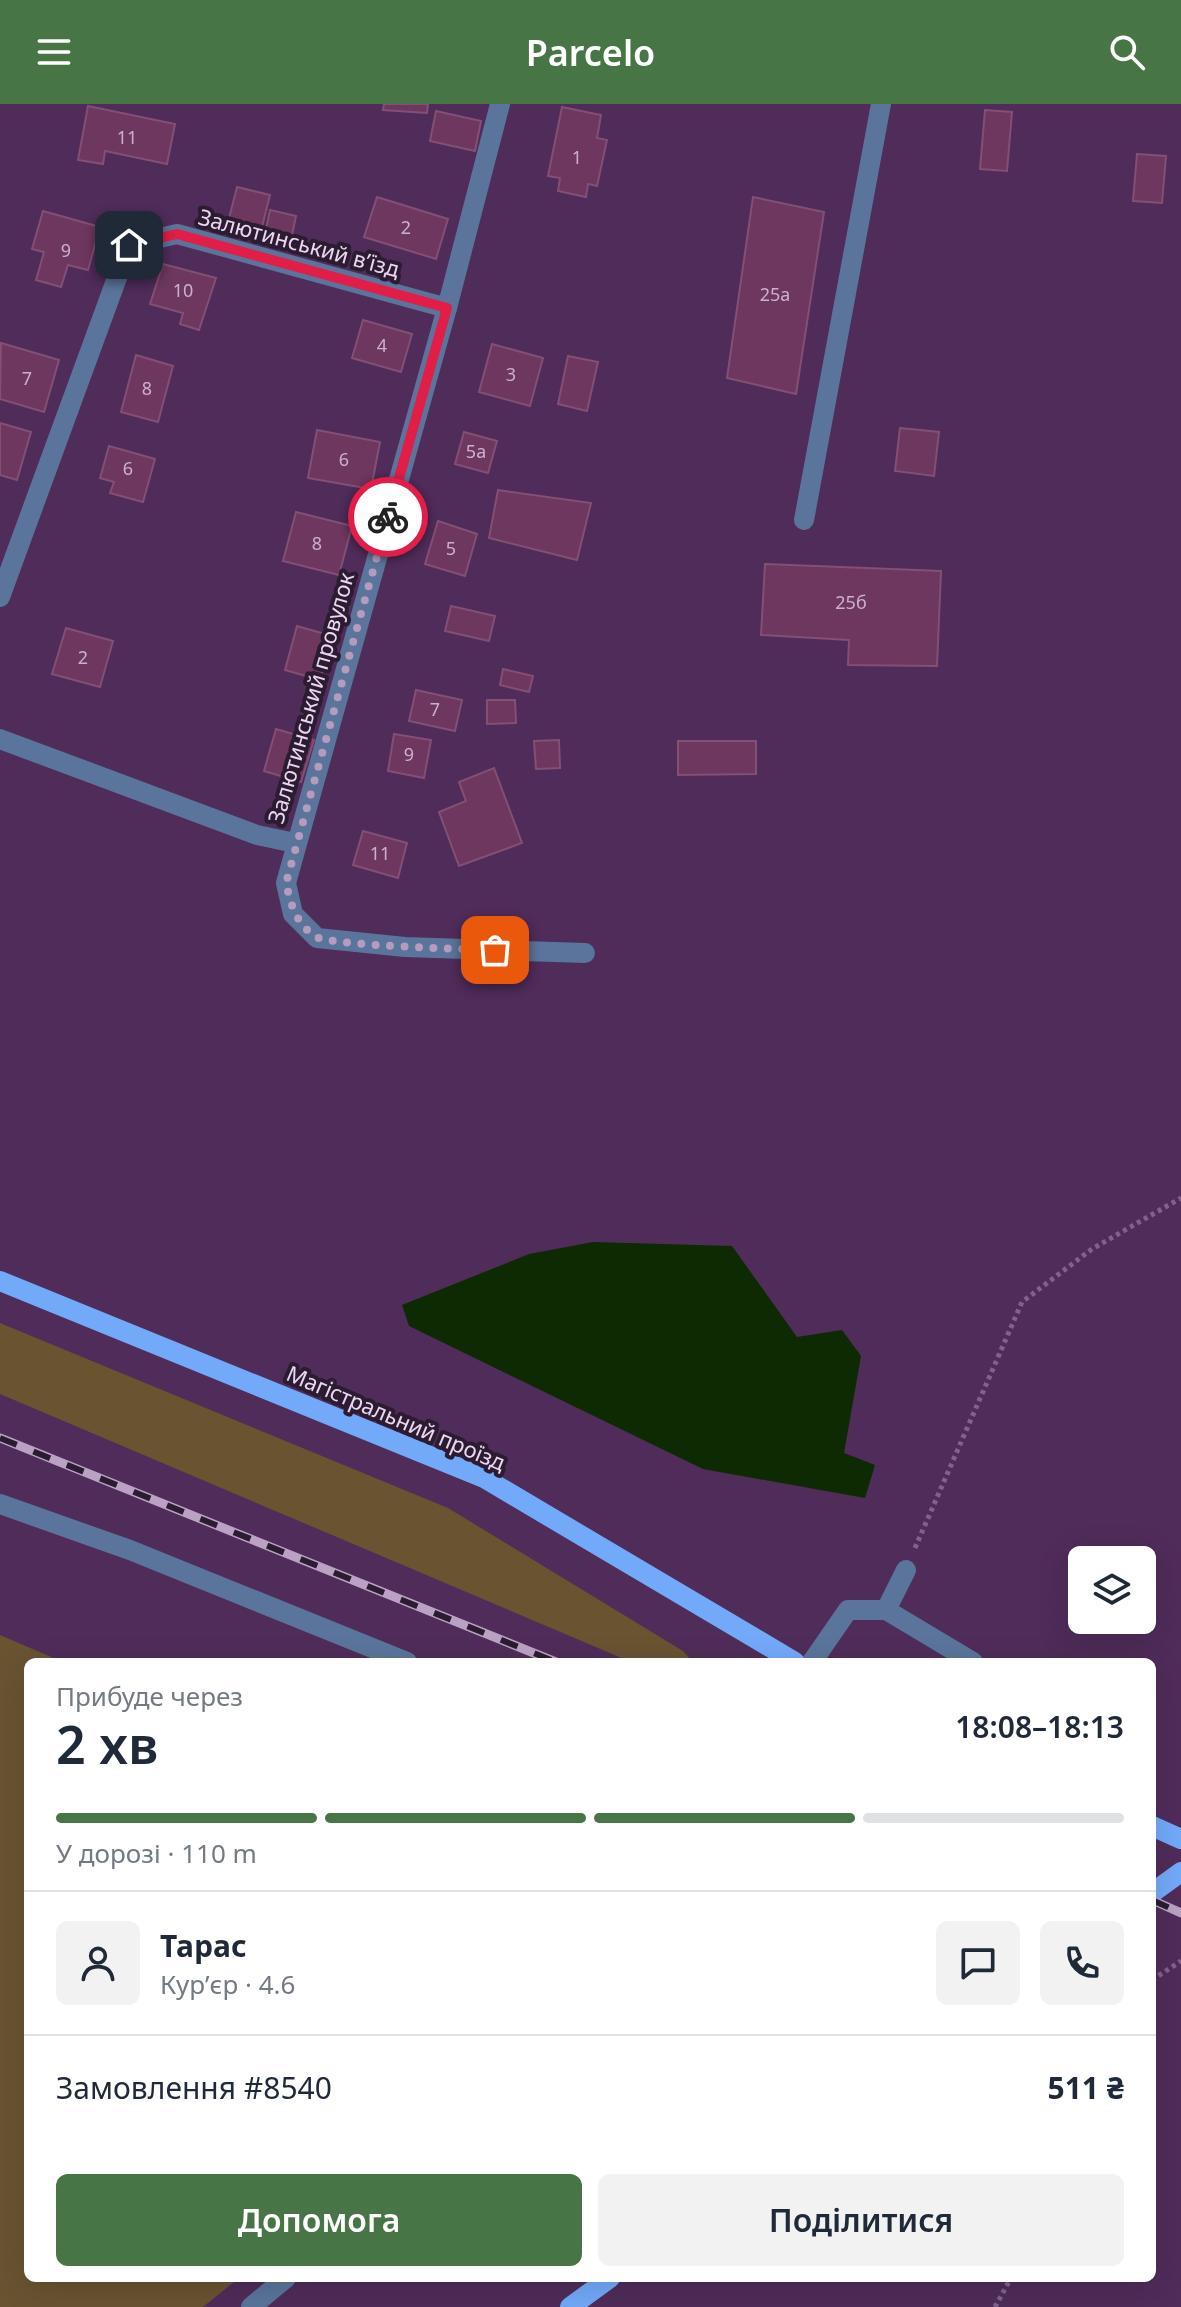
<!DOCTYPE html>
<html lang="uk">
<meta charset="utf-8">
<style>
body{margin:0;font-family:"Noto Sans",sans-serif;background:#f2f2f3;color:#1f2937;height:100vh;display:flex;flex-direction:column;font-size:30px;white-space:nowrap}
*{box-sizing:border-box;margin:0}
p{font-size:26px;color:#747a83}
.icon{flex:none;width:44px;height:44px;fill:none;stroke:currentColor;stroke-width:2;stroke-linecap:round;stroke-linejoin:round}
.map{position:relative;flex:1;overflow:hidden}
.panel{position:absolute;left:24px;top:1554px;width:1132px;height:624px;display:flex;flex-direction:column;background:#fff;border-radius:12px;box-shadow:0 8px 32px #0002}
.panel>*{flex:none}
.controls{position:absolute;left:1068px;top:1442px;display:grid;gap:16px}
.controls a{display:grid;place-items:center;width:88px;height:88px;border-radius:12px;background:#fff;box-shadow:0 8px 32px #0002;font-size:40px}
.pin{position:absolute;display:grid;place-items:center;width:68px;height:68px;color:#fff;margin:-34px;border-radius:16px;box-shadow:0 4px 12px #0006}
.courier{position:absolute;display:grid;place-items:center;width:80px;height:80px;margin:-40px;border:6px solid #e11d48;border-radius:50%;background:#fff;color:#222;box-shadow:0 2px 10px #0007}
.summary em{font-style:normal;font-weight:600}
.summary div{display:flex;flex-direction:column-reverse}
.summary{display:flex;align-items:center;justify-content:space-between;height:136px;padding:0 32px}
h1{font-size:52px;font-weight:600;line-height:60px}
.bar{display:grid;grid-template-columns:repeat(4,1fr);gap:12px 8px;align-content:center;height:96px;padding:0 32px}
.bar i{height:10px;border-radius:6px;background:#e0e1e3}
.bar .selected{background:#487545}
.bar p{grid-column:span 4}
.line{display:flex;align-items:center;gap:20px;padding:0 32px;border-top:2px solid #e0e1e3}
.line div{flex:1}
.round{display:grid;place-items:center;flex:none;width:84px;height:84px;border-radius:12px;background:#f2f2f3}
.action{display:flex;gap:16px;margin-top:auto;padding:16px 32px}
.action a{flex:1;height:92px;border-radius:12px;background:#487545;color:#fff;font-size:32px;font-weight:600;line-height:92px;text-align:center}
.action a+a{background:#f2f2f3;color:#1f2937}
header{display:flex;justify-content:space-between;align-items:center;height:104px;padding:0 32px;background:#487545;color:#fff;font-size:36px;font-weight:600}
.map>svg:first-child{display:block}
.green{fill:#695331}
.water{fill:#0e2a02}
.building{fill:#6d375f;stroke:#834f75;stroke-width:2}
.lines{fill:none;stroke-linecap:round;stroke-linejoin:round}
.path{stroke:#80628a;stroke-width:5;stroke-dasharray:4 4;stroke-linecap:butt}
.minor{stroke:#5a749b;stroke-width:20}
.major{stroke:#72a9f9;stroke-width:20}
.rail-casing{stroke:#bba2c4;stroke-width:9}
.rail{stroke:#2c1c31;stroke-width:6;stroke-dasharray:18;stroke-linecap:butt}
.done{stroke:#b59bbd;stroke-width:8;stroke-dasharray:0 14.4}
.route{stroke:#e11d48;stroke-width:10}
.labels{text-anchor:middle;stroke-width:8;stroke-linejoin:round;paint-order:stroke}
.number-label{font-size:18px;fill:#ccafce}
.street-label{font-size:22px;fill:#ecd7f3;stroke:#2c1c31}
</style>
<header><svg class="icon" aria-label="menu" viewBox="0 0 24 24"><path d="M4 6h16M4 12h16M4 18h16"/></svg>Parcelo<svg class="icon" aria-label="search" viewBox="0 0 24 24"><circle cx="10" cy="10" r="6"/><path d="M15 15l6 6"/></svg></header>
<div class="map">
<svg width="1181" height="2203" viewBox="0 0 1181 2203">
<rect width="100%" height="100%" fill="#4f2c5a"/>
<!-- green -->
<g class="green">
<polygon points="0,1219 448,1404 683,1547 693,1558 631,1558 0,1290"/>
<polygon points="0,1531 63,1558 28,1558 28,2174 239,2174 203,2203 0,2203"/>
</g>
<!-- water -->
<polygon class="water" points="593,1138 732,1142 797,1233 842,1226 861,1252 844,1349 875,1361 865,1394 703,1365 409,1222 402,1201 529,1150"/>
<!-- building -->
<g class="building">
<polygon points="384,0 428,0 427,9 383,6"/>
<polygon points="88,2 175,20 167,60 105,47 103,60 78,56"/>
<polygon points="562,3 601,11 597,34 607,36 597,82 588,80 586,93 558,87 560,74 548,72"/>
<polygon points="985,6 1012,8 1007,67 980,65"/>
<polygon points="436,7 481,17 475,47 430,37"/>
<polygon points="1137,50 1166,52 1162,99 1133,97"/>
<polygon points="237,83 270,91 259,135 226,126"/>
<polygon points="377,93 448,115 436,155 364,133"/>
<polygon points="753,93 824,108 796,290 727,274"/>
<polygon points="270,106 296,112 290,141 264,135"/>
<polygon points="43,107 100,123 88,166 68,161 61,183 36,176 44,148 32,145"/>
<polygon points="163,160 216,174 199,226 180,220 183,209 150,200"/>
<polygon points="363,216 412,230 401,268 352,254"/>
<polygon points="1,239 59,256 44,308 0,295"/>
<polygon points="492,240 543,254 530,302 479,288"/>
<polygon points="136,251 173,262 158,318 121,308"/>
<polygon points="568,252 598,258 587,307 558,300"/>
<polygon points="0,319 31,328 17,376 0,371"/>
<polygon points="900,324 939,328 934,372 895,367"/>
<polygon points="317,326 380,338 371,385 308,374"/>
<polygon points="464,328 497,337 488,369 455,360"/>
<polygon points="109,342 155,355 143,398 110,389 114,378 100,374"/>
<polygon points="498,386 591,399 577,456 489,434"/>
<polygon points="296,408 352,422 339,471 283,457"/>
<polygon points="438,417 477,430 465,472 425,460"/>
<polygon points="765,460 941,467 937,562 848,561 849,536 761,531"/>
<polygon points="451,502 495,512 489,537 445,527"/>
<polygon points="297,522 332,532 320,576 285,566"/>
<polygon points="66,524 113,537 100,583 52,570"/>
<polygon points="503,565 533,572 529,588 500,581"/>
<polygon points="416,586 462,596 455,627 409,617"/>
<polygon points="487,596 515,596 516,619 487,620"/>
<polygon points="276,625 314,636 301,678 264,667"/>
<polygon points="394,630 431,636 424,674 388,667"/>
<polygon points="559,636 560,664 536,665 534,637"/>
<polygon points="678,637 756,637 756,670 678,671"/>
<polygon points="494,664 522,739 459,762 439,708 466,697 459,678"/>
<polygon points="363,727 407,739 398,774 353,761"/>
</g>
<g class="lines">
<!-- path -->
<g class="path">
<polyline points="915,1444 1022,1198 1092,1145 1181,1094"/>
<polyline points="1152,1876 1181,1857"/>
<polyline points="995,2203 1011,2174"/>
</g>
<!-- minor -->
<g class="minor">
<polyline points="500,0 447,204 286,779 293,810 317,834 405,843 585,849"/>
<polyline points="804,416 881,0"/>
<polyline points="0,493 129,141 177,130 447,204"/>
<polyline points="0,635 257,731 295,739"/>
<polyline points="0,1400 130,1446 407,1558"/>
<polyline points="886,1506 973,1558"/>
<polyline points="812,1558 848,1506 886,1506 906,1466"/>
<polyline points="251,2203 286,2174"/>
</g>
<!-- major -->
<g class="major">
<polyline points="0,1177 484,1374 795,1558"/>
<polyline points="1152,1722 1181,1735"/>
<polyline points="1152,1789 1181,1768"/>
<polyline points="570,2203 610,2174"/>
</g>
<!-- rail casing -->
<g class="rail-casing">
<g id="rail">
<polyline points="0,1334 556,1558"/>
<polyline points="1152,1796 1181,1809"/>
</g>
</g>
<!-- rail -->
<use href="#rail" class="rail"/>
</g>
<g class="lines">
<!-- done -->
<path class="done" d="M388,413l-102,366c5,22 9,38 28,53 15,10 154,13 181,14"/>
<!-- route -->
<polyline class="route" points="129,141 177,130 447,204 388,413"/>
</g>
<g class="labels">
<!-- number labels -->
<g class="number-label">
<text x="127" y="40">11</text>
<text x="577" y="60">1</text>
<text x="406" y="130">2</text>
<text x="66" y="153">9</text>
<text x="183" y="193">10</text>
<text x="775" y="197">25а</text>
<text x="382" y="248">4</text>
<text x="511" y="277">3</text>
<text x="27" y="281">7</text>
<text x="147" y="291">8</text>
<text x="476" y="354">5а</text>
<text x="344" y="362">6</text>
<text x="128" y="371">6</text>
<text x="317" y="446">8</text>
<text x="451" y="451">5</text>
<text x="851" y="505">25б</text>
<text x="83" y="560">2</text>
<text x="435" y="612">7</text>
<text x="409" y="657">9</text>
<text x="380" y="756">11</text>
</g>
<!-- street labels -->
<g class="street-label">
<text transform="translate(299 139) rotate(15)" y="8">Залютинський в’їзд</text>
<text transform="translate(311 594) rotate(-74)" y="8">Залютинський провулок</text>
<text transform="translate(396 1314) rotate(23)" y="8">Магістральний проїзд</text>
</g>
</g>
</svg>
<div class="controls">
<a><svg class="icon" aria-label="layers" viewBox="0 0 24 24"><path d="M12 4l9 5-9 5-9-5zM3 14l9 5 9-5"/></svg></a>
</div>
<div class="pin" style="left:495px;top:846px;background:#ea580c"><svg class="icon" aria-label="bag" viewBox="0 0 24 24"><path d="M5 8h14l-1 12H6zM9 8a3 3 0 0 1 6 0"/></svg></div>
<div class="pin" style="left:129px;top:141px;background:#1f2937"><svg class="icon" aria-label="home" viewBox="0 0 24 24"><path d="M3 11l9-7 9 7M6 9v11h12V9"/></svg></div>
<div class="courier" style="left:388px;top:413px"><svg class="icon" aria-label="bike" viewBox="0 0 24 24"><circle cx="6" cy="16" r="4"/><circle cx="18" cy="16" r="4"/><path d="M6 16l4-8h5l3 8M10 8l3 8H6M13 5h3"/></svg></div>
<section class="panel">
<div class="summary"><div><h1>2 хв</h1><p>Прибуде через</p></div><em>18:08–18:13</em></div>
<div class="bar"><i class="selected"></i><i class="selected"></i><i class="selected"></i><i></i><p>У дорозі · 110 m</p></div>
<div class="line" style="height:144px"><a class="round"><svg class="icon" aria-label="person" viewBox="0 0 24 24"><circle cx="12" cy="8" r="4"/><path d="M4 21q1-7 8-7t8 7"/></svg></a><div><b>Тарас</b><p>Кур’єр · 4.6</p></div><a class="round"><svg class="icon" aria-label="chat" viewBox="0 0 24 24"><path d="M4 5h16v11H9l-5 4z"/></svg></a><a class="round"><svg class="icon" aria-label="phone" viewBox="0 0 24 24"><path d="M5 4h4l2 5-3 2q2 4 5 5l2-3 5 2v4C11 20 4 13 5 4z"/></svg></a></div>
<div class="line" style="height:104px"><div>Замовлення #8540</div><b>511 ₴</b></div>
<div class="action"><a>Допомога</a><a>Поділитися</a></div>
</section>
</div>
